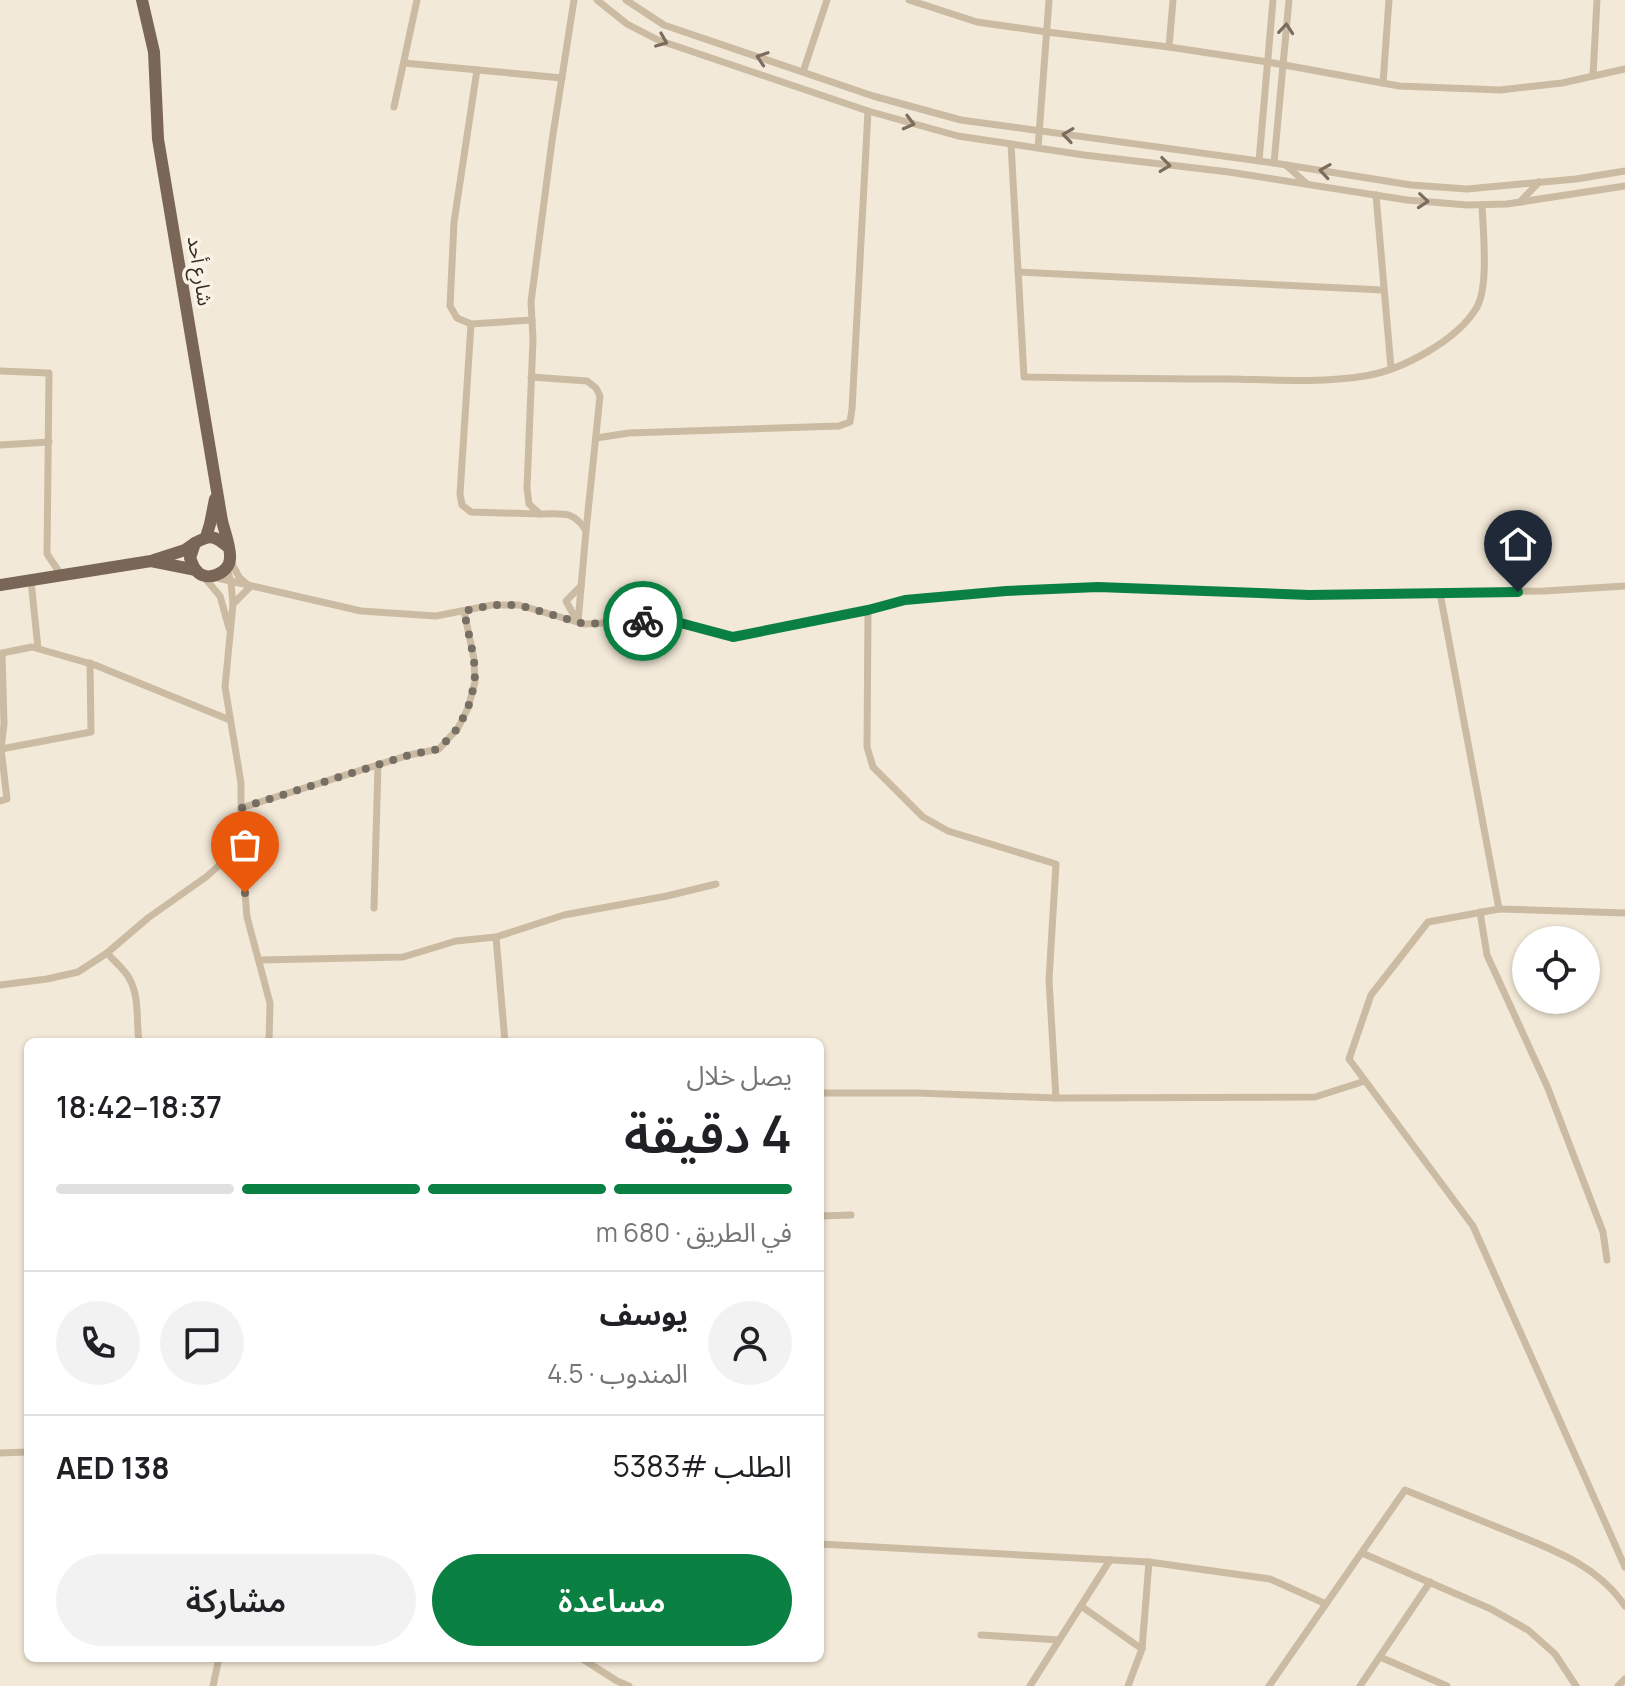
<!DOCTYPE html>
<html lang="ar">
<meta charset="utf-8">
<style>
body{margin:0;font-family:Manrope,"Noto Sans Arabic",sans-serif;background:#f2f2f2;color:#202124;direction:rtl;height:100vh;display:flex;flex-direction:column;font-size:30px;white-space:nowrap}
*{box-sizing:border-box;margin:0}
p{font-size:26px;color:#757577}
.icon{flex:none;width:44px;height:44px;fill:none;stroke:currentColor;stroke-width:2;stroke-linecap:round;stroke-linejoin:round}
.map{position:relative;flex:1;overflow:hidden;direction:ltr}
.panel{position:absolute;left:24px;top:1038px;width:800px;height:624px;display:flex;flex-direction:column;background:#fff;border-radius:12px;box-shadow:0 2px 6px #0004;direction:rtl}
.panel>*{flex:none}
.controls{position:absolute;left:1512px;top:926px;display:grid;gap:16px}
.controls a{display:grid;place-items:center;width:88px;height:88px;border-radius:50%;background:#fff;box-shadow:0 2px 6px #0004;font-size:40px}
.pin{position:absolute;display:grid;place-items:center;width:68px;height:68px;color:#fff;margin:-82px -34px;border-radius:50% 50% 50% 0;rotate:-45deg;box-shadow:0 0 8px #0007}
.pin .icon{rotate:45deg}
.courier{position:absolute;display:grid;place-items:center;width:80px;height:80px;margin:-40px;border:6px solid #0b8043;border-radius:50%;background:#fff;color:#222;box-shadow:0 2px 10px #0007}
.overview em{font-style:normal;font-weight:600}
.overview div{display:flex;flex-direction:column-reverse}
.overview{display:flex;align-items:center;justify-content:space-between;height:136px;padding:0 32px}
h1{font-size:52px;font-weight:600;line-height:60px}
.bar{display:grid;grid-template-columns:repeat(4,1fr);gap:12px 8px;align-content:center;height:96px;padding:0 32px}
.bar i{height:10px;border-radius:6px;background:#e0e0e0}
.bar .selected{background:#0b8043}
.bar p{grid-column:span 4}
.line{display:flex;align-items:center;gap:20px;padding:0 32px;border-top:2px solid #e0e0e0}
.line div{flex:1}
.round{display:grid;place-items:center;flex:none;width:84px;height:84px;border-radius:42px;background:#f2f2f2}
.action{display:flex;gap:16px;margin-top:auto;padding:16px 32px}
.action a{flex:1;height:92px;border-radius:48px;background:#0b8043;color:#fff;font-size:32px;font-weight:600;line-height:92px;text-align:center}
.action a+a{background:#f2f2f2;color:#202124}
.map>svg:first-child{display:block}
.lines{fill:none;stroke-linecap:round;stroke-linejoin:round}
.minor{stroke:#ccbba3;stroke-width:7}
.primary{stroke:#796656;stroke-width:12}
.oneway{stroke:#7a6d5e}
.done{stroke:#786f64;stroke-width:8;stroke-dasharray:0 14.4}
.route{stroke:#0b8043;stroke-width:10}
.labels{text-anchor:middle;stroke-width:7;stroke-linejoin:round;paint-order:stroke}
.street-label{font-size:20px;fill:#362d26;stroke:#faf3e5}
</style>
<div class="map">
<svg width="1625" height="1686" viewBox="0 0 1625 1686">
<rect width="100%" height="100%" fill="#f3e9d8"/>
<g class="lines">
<!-- minor -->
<g class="minor">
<path d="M574,0l-22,141 -21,161 2,37 -6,149 2,16 11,10c22,0 34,-4 46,17l-8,91"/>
<polyline points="597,0 627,24 658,40 868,111 958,136 1084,155 1229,172 1407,200 1467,205 1507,204 1625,186"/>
<polyline points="626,0 664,25 873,96 961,120 1274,163 1411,185 1467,189 1576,179 1625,171"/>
<polyline points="909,0 977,22 1047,32 1169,47 1173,0"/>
<polyline points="1169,47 1268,62 1399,86 1500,90 1562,83 1625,69"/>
<polyline points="404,63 562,78"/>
<polyline points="477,70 454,222 450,306 457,318 471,324 532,320"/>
<polyline points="803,72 827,0"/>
<polyline points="1593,76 1597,0"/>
<polyline points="1383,83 1389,0"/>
<polyline points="394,107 417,0"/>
<path d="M1011,144l13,233c69,1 138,2 207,2 45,1 90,4 134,-3 37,-6 93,-36 112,-69 12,-22 6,-76 5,-102"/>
<polyline points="1038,148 1049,0"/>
<polyline points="1259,161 1273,0"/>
<polyline points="1274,163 1289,0"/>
<polyline points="1287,166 1307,184"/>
<polyline points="1376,195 1391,368"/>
<polyline points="1520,202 1539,182"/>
<polyline points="1018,272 1383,290"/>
<polyline points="471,324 460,494 462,505 471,512 540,514"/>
<polyline points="0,371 49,373 47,554 62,576"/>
<polyline points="531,377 587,381 596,388 600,396 586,531"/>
<polyline points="596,438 629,433 839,426 850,422 852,409 868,111"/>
<polyline points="0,445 49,442"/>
<polyline points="230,560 239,577 248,585"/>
<polyline points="227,567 231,583 233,604 225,687 241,783 241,846 247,917 270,1003 269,1042"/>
<polyline points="203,576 220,596 229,628"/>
<polyline points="213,577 361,611 436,616 492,605 519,605 584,624 659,620 673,621 733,637 868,610 905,600 1006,591 1098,587 1309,595 1544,591 1625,586"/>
<polyline points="31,581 38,648"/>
<polyline points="1440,593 1499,909 1428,922 1371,995 1349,1059 1473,1226 1625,1567"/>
<polyline points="233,604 250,587"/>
<polyline points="868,610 867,747 873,767 923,817 948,831 1056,864 1049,980 1056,1098 1315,1097 1365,1081"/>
<polyline points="577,621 566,601 581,586"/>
<polyline points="1,749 91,732 90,663"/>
<polyline points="0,801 7,799 1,749 4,724 2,653 32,647 95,665 230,720"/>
<polyline points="241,808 409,755 439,749 458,728 468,708 475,682 474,659 464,611"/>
<polyline points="374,908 378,765"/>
<polyline points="1499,909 1625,913"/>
<polyline points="1480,912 1487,955 1547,1086 1603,1232 1607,1260"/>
<polyline points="496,937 505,1042"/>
<path d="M107,953c7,8 17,16 22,25 11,19 7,43 10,64"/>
<polyline points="259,960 403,957 456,941 496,937 564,915 667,896 716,884"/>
<polyline points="0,985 47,979 78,972 107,953 148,918 206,877 241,846"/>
<polyline points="820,1093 917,1093 1056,1098"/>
<polyline points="820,1216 851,1215"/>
<polyline points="0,1453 28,1452"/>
<polyline points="820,1544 1149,1562"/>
<polyline points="1362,1553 1491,1609 1528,1630 1555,1654 1576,1686"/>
<polyline points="1081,1606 1142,1649"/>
<polyline points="981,1635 1059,1640"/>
<polyline points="1380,1657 1447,1686"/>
<polyline points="581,1658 617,1681 629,1686"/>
<polyline points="213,1686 219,1658"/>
<polyline points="1030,1686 1110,1560"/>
<polyline points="1128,1686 1142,1649 1149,1562 1270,1579 1326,1604"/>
<path d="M1269,1686l136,-196c33,13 65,26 97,39 46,19 94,34 123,77"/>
<polyline points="1360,1686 1430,1582"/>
<polyline points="1618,1686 1625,1679"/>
</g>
<!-- primary -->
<g class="primary">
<path d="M142,0l12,52 4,87 64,382c3,12 9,26 8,38 -1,15 -25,24 -34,11 -3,-3 -4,-8 -6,-12l5,-15c16,-9 20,-7 33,4"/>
<polyline points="206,537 210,524 215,499"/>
<polyline points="154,560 185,550 195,543"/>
<polyline points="0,585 151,561 196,570"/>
</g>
</g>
<!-- one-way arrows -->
<defs><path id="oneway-chevron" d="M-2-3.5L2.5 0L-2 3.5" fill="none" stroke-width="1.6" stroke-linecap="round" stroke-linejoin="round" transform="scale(2)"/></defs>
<g class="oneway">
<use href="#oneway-chevron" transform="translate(1286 29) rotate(-85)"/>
<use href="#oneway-chevron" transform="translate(662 41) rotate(22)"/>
<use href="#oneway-chevron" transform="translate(762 58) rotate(-161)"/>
<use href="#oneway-chevron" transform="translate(909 123) rotate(15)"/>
<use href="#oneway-chevron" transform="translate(1068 135) rotate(-172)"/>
<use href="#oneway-chevron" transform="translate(1165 165) rotate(7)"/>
<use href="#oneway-chevron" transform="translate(1325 171) rotate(-171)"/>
<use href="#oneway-chevron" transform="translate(1423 201) rotate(5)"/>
</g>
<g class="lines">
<!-- done -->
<polyline class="done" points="245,893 241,846 241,808 409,755 439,749 458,728 468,708 475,682 474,659 464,611 492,605 519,605 584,624 643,621"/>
<!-- route -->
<polyline class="route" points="643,621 673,621 733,637 868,610 905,600 1006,591 1098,587 1309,595 1518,592"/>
</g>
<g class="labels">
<!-- street labels -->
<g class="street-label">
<text transform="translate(200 271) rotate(81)" y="7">شارع أحد</text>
</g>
</g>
</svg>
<div class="controls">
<a><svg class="icon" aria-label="locate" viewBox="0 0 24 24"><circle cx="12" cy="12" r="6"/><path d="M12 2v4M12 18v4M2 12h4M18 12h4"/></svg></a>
</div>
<div class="pin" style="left:245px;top:893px;background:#ea580c"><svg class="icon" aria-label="bag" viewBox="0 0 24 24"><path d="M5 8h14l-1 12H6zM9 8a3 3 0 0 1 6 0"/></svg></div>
<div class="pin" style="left:1518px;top:592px;background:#1f2937"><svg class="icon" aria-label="home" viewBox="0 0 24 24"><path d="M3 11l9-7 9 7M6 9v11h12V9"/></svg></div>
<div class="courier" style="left:643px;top:621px"><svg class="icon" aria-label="bike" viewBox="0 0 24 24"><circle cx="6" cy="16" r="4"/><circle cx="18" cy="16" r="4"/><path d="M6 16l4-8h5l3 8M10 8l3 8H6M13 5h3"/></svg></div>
<section class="panel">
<div class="overview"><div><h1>4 دقيقة</h1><p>يصل خلال</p></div><em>18:37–18:42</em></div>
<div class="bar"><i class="selected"></i><i class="selected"></i><i class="selected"></i><i></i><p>في الطريق · 680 m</p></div>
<div class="line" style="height:144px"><a class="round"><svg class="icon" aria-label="person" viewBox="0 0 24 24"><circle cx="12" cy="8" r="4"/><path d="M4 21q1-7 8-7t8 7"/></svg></a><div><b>يوسف</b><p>المندوب · 4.5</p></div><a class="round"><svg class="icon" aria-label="chat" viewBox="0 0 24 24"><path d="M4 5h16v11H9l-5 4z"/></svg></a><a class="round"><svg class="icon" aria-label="phone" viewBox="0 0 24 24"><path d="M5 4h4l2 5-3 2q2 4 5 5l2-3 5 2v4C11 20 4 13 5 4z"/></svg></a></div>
<div class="line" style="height:104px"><div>الطلب #5383</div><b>AED 138</b></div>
<div class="action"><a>مساعدة</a><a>مشاركة</a></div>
</section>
</div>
